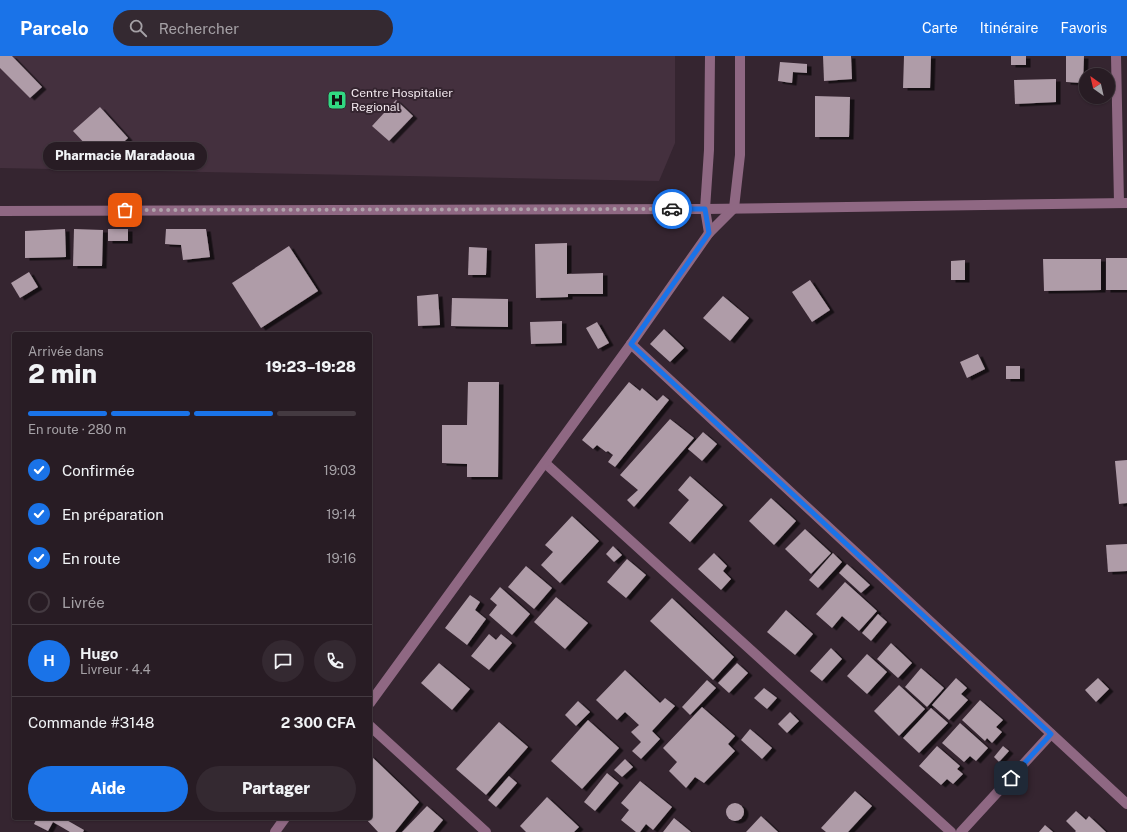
<!DOCTYPE html>
<html lang="fr">
<meta charset="utf-8">
<style>
body{margin:0;font-family:"Public Sans",sans-serif;background:#342931;color:#f1f3f6;height:100vh;display:flex;flex-direction:column;font-size:15px;white-space:nowrap}
*{box-sizing:border-box;margin:0}
p{font-size:13px;color:#a5a1a6}
.icon{flex:none;width:22px;height:22px;fill:none;stroke:currentColor;stroke-width:2;stroke-linecap:round;stroke-linejoin:round}
.map{position:relative;flex:1;overflow:hidden}
.drawer{position:absolute;left:12px;top:276px;width:360px;height:488px;display:flex;flex-direction:column;background:#281c24;border-radius:4px;box-shadow:0 1px 3px #0004,0 0 0 1px #443a41}
.drawer>*{flex:none}
.needle{width:26px;rotate:326deg}
.controls{position:absolute;left:1079px;top:12px;display:grid;gap:8px}
.controls a{display:grid;place-items:center;width:36px;height:36px;border-radius:50%;background:#281c24;box-shadow:0 1px 3px #0004,0 0 0 1px #443a41;font-size:20px}
.pin{position:absolute;display:grid;place-items:center;width:34px;height:34px;color:#fff;margin:-17px;border-radius:8px;box-shadow:0 2px 6px #0006}
.courier{position:absolute;display:grid;place-items:center;width:40px;height:40px;margin:-20px;border:3px solid #1a73e8;border-radius:50%;background:#fff;color:#222;box-shadow:0 1px 5px #0007}
.bubble{position:absolute;height:28px;border-radius:14px;background:#281c24;box-shadow:0 1px 3px #0004,0 0 0 1px #443a41;font-size:13px;font-weight:800;line-height:28px;text-align:center}
.head em{font-style:normal;font-weight:800}
.head div{display:flex;flex-direction:column-reverse}
.head{display:flex;align-items:center;justify-content:space-between;height:68px;padding:0 16px}
h1{font-size:26px;font-weight:800;line-height:30px}
.bar{display:grid;grid-template-columns:repeat(4,1fr);gap:6px 4px;align-content:center;height:48px;padding:0 16px}
.bar i{height:5px;border-radius:3px;background:#443a41}
.bar .on{background:#1a73e8}
.bar p{grid-column:span 4}
.line{display:flex;align-items:center;gap:10px;padding:0 16px;border-top:1px solid #443a41}
.line div{flex:1}
.round{display:grid;place-items:center;flex:none;width:42px;height:42px;border-radius:21px;background:#342931}
ol{padding:0 16px;list-style:none}
li{display:flex;align-items:center;gap:12px;height:44px}
li p{margin-inline-start:auto}
li .icon{padding:4px;border-radius:50%;background:#1a73e8;color:#fff;stroke-width:4}
li:last-child{color:#a5a1a6}
li i{width:22px;height:22px;border:2px solid #443a41;border-radius:50%}
.primary-button{display:flex;gap:8px;margin-top:auto;padding:8px 16px}
.primary-button a{flex:1;height:46px;border-radius:24px;background:#1a73e8;color:#fff;font-size:16px;font-weight:800;line-height:46px;text-align:center}
.primary-button a+a{background:#342931;color:#f1f3f6}
header{display:flex;align-items:center;gap:24px;box-sizing:border-box;height:56px;padding:0 20px;background:#1a73e8;color:#fff}
header strong{font-size:19px}
nav{display:flex;gap:22px;margin-inline-start:auto;font-size:14px}
.search{width:280px;height:36px;background:#342931;display:flex;align-items:center;gap:10px;box-sizing:border-box;padding:0 14px;border-radius:22px;color:#a5a1a6;font-size:15px}
.map>svg:first-child{display:block}
.built{fill:#44303e}
.building{fill:#af9ca8;filter:url(#shadow)}
.lines{fill:none;stroke-linecap:round;stroke-linejoin:round}
.minor{stroke:#8f6883;stroke-width:10}
.done{stroke:#afa3ab;stroke-width:4;stroke-dasharray:0 7.2}
.route{stroke:#1a73e8;stroke-width:5}
.labels{text-anchor:middle;stroke-width:4;stroke-linejoin:round;paint-order:stroke}
.poi-label{font-size:12px;fill:#f1e7ed;stroke:#352530;text-anchor:start}
</style>
<header>
<strong>Parcelo</strong>
<div class="search"><svg class="icon" aria-label="search" viewBox="0 0 24 24"><circle cx="10" cy="10" r="6"/><path d="M15 15l6 6"/></svg>Rechercher</div>
<nav><a>Carte</a><a>Itinéraire</a><a>Favoris</a></nav>
</header>
<div class="map">
<svg width="1127" height="776" viewBox="0 0 1127 776">
<defs>
<filter id="shadow"><feDropShadow dx="4.5" dy="2.5" stdDeviation="0" flood-color="#0009"/></filter>
</defs>
<rect width="100%" height="100%" fill="#352530"/>
<!-- built -->
<polygon class="built" points="0,0 675,0 675,87 659,125 0,112"/>
<!-- building -->
<g class="building">
<polygon points="0,0 12,0 42,31 30,42 0,12"/>
<polygon points="823,0 851,0 852,23 824,25"/>
<polygon points="904,0 931,0 930,32 903,32"/>
<rect x="1011" y="0" width="15" height="9"/>
<polygon points="1066,0 1084,0 1083,27 1066,26"/>
<polygon points="780,6 807,8 807,17 793,16 792,27 778,25"/>
<polygon points="1056,23 1056,46 1015,48 1014,24"/>
<polygon points="815,40 850,41 849,81 815,81"/>
<polygon points="396,44 413,60 389,85 372,70"/>
<polygon points="100,51 128,82 102,106 73,75"/>
<polygon points="65,173 66,201 25,202 25,175"/>
<polygon points="74,173 103,174 102,210 73,210"/>
<rect x="108" y="173" width="20" height="12"/>
<polygon points="166,173 206,173 210,201 183,204 181,189 165,188"/>
<polygon points="567,187 567,218 603,217 603,238 568,238 568,241 536,242 535,188"/>
<polygon points="289,190 318,235 261,272 232,227"/>
<polygon points="469,191 487,192 486,219 468,219"/>
<rect x="1106" y="202" width="21" height="32"/>
<polygon points="1043,203 1101,203 1101,234 1044,235"/>
<polygon points="965,204 965,224 951,224 951,205"/>
<polygon points="29,216 38,231 20,242 11,227"/>
<polygon points="810,224 830,254 812,266 792,236"/>
<polygon points="438,238 440,269 418,270 417,240"/>
<polygon points="723,240 749,262 730,285 703,262"/>
<polygon points="452,242 508,243 508,271 451,270"/>
<polygon points="562,265 562,287 531,288 530,266"/>
<polygon points="597,266 609,287 598,293 586,272"/>
<polygon points="664,273 684,292 670,306 650,288"/>
<polygon points="978,298 985,313 967,322 960,306"/>
<rect x="1006" y="310" width="14" height="13"/>
<polygon points="468,326 499,326 498,421 467,421 467,408 442,407 442,369 467,369"/>
<polygon points="629,326 640,335 642,332 657,345 663,339 669,344 615,411 608,406 613,399 608,395 606,396 597,389 593,393 582,384"/>
<polygon points="670,363 694,382 634,451 627,444 638,434 620,419"/>
<polygon points="703,376 717,388 702,405 688,393"/>
<polygon points="1127,404 1127,447 1119,448 1115,405"/>
<polygon points="690,420 723,449 690,486 669,467 689,444 678,434"/>
<polygon points="771,442 796,465 774,489 749,465"/>
<polygon points="572,460 599,485 560,527 541,509 553,496 545,489"/>
<polygon points="805,473 831,497 811,518 785,493"/>
<polygon points="1127,488 1127,515 1108,516 1106,489"/>
<polygon points="613,490 622,499 614,506 606,498"/>
<polygon points="714,497 727,510 723,515 731,523 721,534 698,513"/>
<polygon points="833,497 842,506 818,532 809,524"/>
<polygon points="627,503 646,519 626,542 607,526"/>
<polygon points="847,508 870,529 861,537 839,517"/>
<polygon points="526,510 552,532 534,553 508,531"/>
<polygon points="845,526 877,555 859,575 842,560 832,572 816,558"/>
<polygon points="500,531 530,558 512,579 489,559 497,549 490,543"/>
<polygon points="470,539 480,546 475,554 486,563 467,589 445,572"/>
<polygon points="556,541 588,567 565,593 534,566"/>
<polygon points="672,542 734,601 713,624 650,565"/>
<polygon points="786,554 813,578 795,599 767,576"/>
<polygon points="878,558 887,566 871,585 862,577"/>
<polygon points="489,578 496,584 501,578 512,587 489,614 471,600"/>
<polygon points="891,587 912,607 898,622 877,603"/>
<polygon points="831,592 842,603 822,625 810,615"/>
<polygon points="867,598 887,616 867,638 847,620"/>
<polygon points="439,607 470,633 452,654 421,627"/>
<polygon points="737,607 748,617 729,637 718,627"/>
<polygon points="921,612 944,632 927,651 905,631"/>
<polygon points="625,614 660,647 665,642 675,650 652,675 660,683 641,703 632,695 641,686 631,676 639,669 625,656 617,664 596,644"/>
<polygon points="956,622 967,632 961,638 968,644 949,664 932,649"/>
<polygon points="1098,622 1109,633 1096,646 1085,634"/>
<polygon points="707,624 716,632 690,659 682,651"/>
<polygon points="899,629 925,653 899,680 874,655"/>
<polygon points="764,632 777,642 767,653 754,642"/>
<polygon points="980,644 1003,664 996,671 1002,676 992,687 987,682 985,685 962,664"/>
<polygon points="578,645 590,656 576,670 565,659"/>
<polygon points="702,651 735,680 728,688 735,695 704,727 695,721 686,732 669,715 677,706 663,692"/>
<polygon points="931,652 948,667 919,697 903,682"/>
<polygon points="790,656 799,665 787,677 778,668"/>
<polygon points="588,664 619,692 582,733 551,705"/>
<polygon points="499,666 528,691 486,739 456,713"/>
<polygon points="960,667 988,692 976,705 970,700 964,706 942,687"/>
<polygon points="750,673 772,692 762,703 741,684"/>
<polygon points="937,690 960,710 957,713 963,718 953,728 947,723 941,729 919,710"/>
<polygon points="1003,690 1009,695 999,706 994,701"/>
<polygon points="370,699 419,746 395,776 378,776 365,762 370,762"/>
<polygon points="625,703 633,711 622,721 614,714"/>
<polygon points="607,717 619,727 595,755 584,746"/>
<polygon points="509,720 517,727 496,751 488,744"/>
<polygon points="640,725 672,751 653,774 646,768 640,776 636,776 621,764 629,754 621,747"/>
<polygon points="855,735 872,750 848,776 826,776 821,772"/>
<polygon points="547,741 579,771 574,776 526,776 520,770"/>
<circle cx="735" cy="756" r="9"/>
<polygon points="427,750 443,764 433,776 402,776"/>
<polygon points="1076,755 1086,764 1089,760 1106,776 1075,776 1076,775 1066,765"/>
<polygon points="761,760 778,776 746,776"/>
<polygon points="37,762 63,762 84,774 83,776 70,776 53,766 48,775 34,768"/>
<polygon points="674,762 691,776 663,776"/>
<polygon points="1045,769 1053,776 1039,776"/>
</g>
<g class="lines">
<!-- minor -->
<g class="minor">
<polyline points="1116,0 1119,147"/>
<polyline points="0,155 705,153 1127,147"/>
<polyline points="709,177 705,153 709,94 710,0"/>
<polyline points="631,288 1127,748"/>
<polyline points="545,407 951,776"/>
<polyline points="370,647 631,288 709,177 734,152 740,99 740,0"/>
<polyline points="370,670 486,776"/>
<polyline points="275,776 285,762"/>
<polyline points="961,776 1051,678"/>
</g>
</g>
<g class="lines">
<!-- done -->
<polyline class="done" points="125,154 672,153"/>
<!-- route -->
<polyline class="route" points="672,153 705,153 709,177 631,288 1051,678 1011,722"/>
</g>
<!-- icons -->
<defs>
<g id="hospital-square" transform="scale(1)"><rect x="-9" y="-9" width="18" height="18" rx="4" fill="#31d882" stroke="#352530"/><path d="M-5-5h3v3.5h4V-5h3V5h-3V1.5h-4V5h-3Z" fill="#111"/></g>
</defs>
<g fill-rule="evenodd">
<use href="#hospital-square" x="337" y="44"/>
</g>
<g class="labels">
<!-- poi labels -->
<g class="poi-label">
<text x="351" y="41">Centre Hospitalier<tspan x="351" dy="14">Regional</tspan></text>
</g>
</g>
</svg>
<div class="controls">
<a><svg class="needle" viewBox="-14 -14 28 28"><path d="M0-13l5 13h-10z" fill="#e53935"/><path d="M0 13l5-13h-10z" fill="#a5a1a6"/></svg></a>
</div>
<div class="pin" style="left:125px;top:154px;background:#ea580c"><svg class="icon" aria-label="bag" viewBox="0 0 24 24"><path d="M5 8h14l-1 12H6zM9 8a3 3 0 0 1 6 0"/></svg></div>
<div class="pin" style="left:1011px;top:722px;background:#1f2937"><svg class="icon" aria-label="home" viewBox="0 0 24 24"><path d="M3 11l9-7 9 7M6 9v11h12V9"/></svg></div>
<div class="courier" style="left:672px;top:153px"><svg class="icon" aria-label="car" viewBox="0 0 24 24"><path d="M5 17H2v-5l4-1 3-4h7l3 4 3 1v5h-3M9 17h6M6 11h13"/><circle cx="7" cy="17" r="2"/><circle cx="17" cy="17" r="2"/></svg></div>
<div class="bubble" style="left:43px;top:86px;width:164px">Pharmacie Maradaoua</div>
<section class="drawer">
<div class="head"><div><h1>2 min</h1><p>Arrivée dans</p></div><em>19:23–19:28</em></div>
<div class="bar"><i class="on"></i><i class="on"></i><i class="on"></i><i></i><p>En route · 280 m</p></div>
<ol>
<li><svg class="icon" aria-label="check" viewBox="0 0 24 24"><path d="M5 12l5 5 9-10"/></svg>Confirmée<p>19:03</p></li>
<li><svg class="icon" aria-label="check" viewBox="0 0 24 24"><path d="M5 12l5 5 9-10"/></svg>En préparation<p>19:14</p></li>
<li><svg class="icon" aria-label="check" viewBox="0 0 24 24"><path d="M5 12l5 5 9-10"/></svg>En route<p>19:16</p></li>
<li><i></i>Livrée</li>
</ol>
<div class="line" style="height:72px"><b class="round" style="background:#1a73e8;color:#fff">H</b><div><b>Hugo</b><p>Livreur · 4.4</p></div><a class="round"><svg class="icon" aria-label="chat" viewBox="0 0 24 24"><path d="M4 5h16v11H9l-5 4z"/></svg></a><a class="round"><svg class="icon" aria-label="phone" viewBox="0 0 24 24"><path d="M5 4h4l2 5-3 2q2 4 5 5l2-3 5 2v4C11 20 4 13 5 4z"/></svg></a></div>
<div class="line" style="height:52px"><div>Commande #3148</div><b>2 300 CFA</b></div>
<div class="primary-button"><a>Aide</a><a>Partager</a></div>
</section>
</div>
